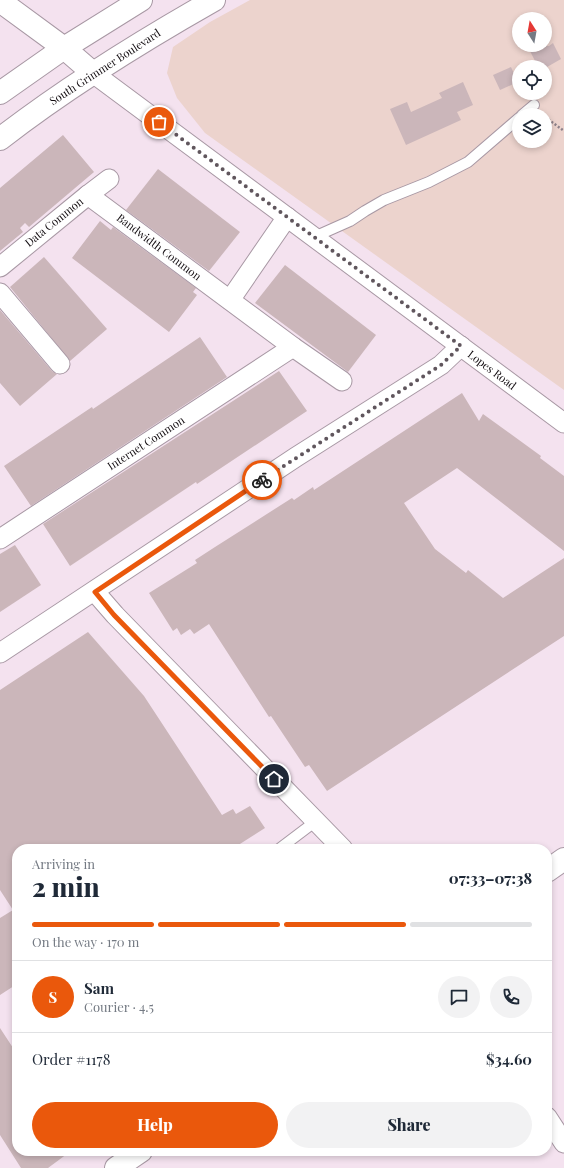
<!DOCTYPE html>
<meta charset="utf-8">
<style>
body{margin:0;font-family:"Playfair Display",serif;background:#f2f2f3;color:#1f2937;height:100vh;display:flex;flex-direction:column;font-size:15px;white-space:nowrap}
*{box-sizing:border-box;margin:0}
p{font-size:13px;color:#747a83}
.icon{flex:none;width:22px;height:22px;fill:none;stroke:currentColor;stroke-width:2;stroke-linecap:round;stroke-linejoin:round}
.map{position:relative;flex:1;overflow:hidden}
.drawer{position:absolute;left:12px;top:844px;width:540px;height:312px;display:flex;flex-direction:column;background:#fff;border-radius:16px;box-shadow:0 2px 6px #0003}
.drawer>*{flex:none}
.needle{width:26px;rotate:349deg}
.controls{position:absolute;left:512px;top:12px;display:grid;gap:8px}
.controls a{display:grid;place-items:center;width:40px;height:40px;border-radius:50%;background:#fff;box-shadow:0 2px 6px #0003;font-size:20px}
.pin{position:absolute;display:grid;place-items:center;width:34px;height:34px;color:#fff;margin:-17px;border:2px solid #fff;border-radius:50%;box-shadow:0 1px 4px #0007}
.courier{position:absolute;display:grid;place-items:center;width:40px;height:40px;margin:-20px;border:3px solid #ea580c;border-radius:50%;background:#fff;color:#222;box-shadow:0 1px 5px #0007}
.overview em{font-style:normal;font-weight:800}
.overview div{display:flex;flex-direction:column-reverse}
.overview{display:flex;align-items:center;justify-content:space-between;height:68px;padding:0 20px}
h1{font-size:26px;font-weight:800;line-height:30px}
.bar{display:grid;grid-template-columns:repeat(4,1fr);gap:6px 4px;align-content:center;height:48px;padding:0 20px}
.bar i{height:5px;border-radius:3px;background:#e0e1e3}
.bar .active{background:#ea580c}
.bar p{grid-column:span 4}
.line{display:flex;align-items:center;gap:10px;padding:0 20px;border-top:1px solid #e0e1e3}
.line div{flex:1}
.round{display:grid;place-items:center;flex:none;width:42px;height:42px;border-radius:21px;background:#f2f2f3}
.primary-button{display:flex;gap:8px;margin-top:auto;padding:8px 20px}
.primary-button a{flex:1;height:46px;border-radius:24px;background:#ea580c;color:#fff;font-size:16px;font-weight:800;line-height:46px;text-align:center}
.primary-button a+a{background:#f2f2f3;color:#1f2937}
.map>svg:first-child{display:block}
.green{fill:#ecd3cd;fill-rule:evenodd}
.building{fill:#cbb6ba}
.lines{fill:none;stroke-linecap:round;stroke-linejoin:round}
.lane-casing{stroke:#a898a4;stroke-width:12}
.street-casing{stroke:#a898a4;stroke-width:21}
.secondary-casing{stroke:#a898a4;stroke-width:24}
.path{stroke:#8c8089;stroke-width:2.5;stroke-dasharray:2 2;stroke-linecap:butt}
.lane{stroke:#fff;stroke-width:10}
.street{stroke:#fff;stroke-width:19}
.secondary{stroke:#fff;stroke-width:22}
.done{stroke:#60565d;stroke-width:4;stroke-dasharray:0 7.2}
.route{stroke:#ea580c;stroke-width:5}
.labels{text-anchor:middle;stroke-width:3.5;stroke-linejoin:round;paint-order:stroke}
.street-label{font-size:11px;fill:#100a0e;stroke:#fff}
</style>
<div class="map">
<svg width="564" height="1168" viewBox="0 0 564 1168">
<rect width="100%" height="100%" fill="#f4e2ef"/>
<!-- green -->
<path class="green" d="M250,0h314v390l-359,-257 -28,-35 -10,-25 6,-26 37,-25zM519,19h26v26h-26zM519,67h26v26h-26zM519,115h26v26h-26z"/>
<!-- building -->
<g class="building">
<polygon points="553,43 561,59 547,67 538,67 527,45 549,46"/>
<polygon points="511,67 518,82 500,90 493,75"/>
<polygon points="463,82 473,105 457,112 461,120 406,145 390,109 407,102 411,112 442,98 439,93"/>
<polygon points="63,135 94,172 29,227 25,223 20,228 23,232 0,251 0,188"/>
<polygon points="158,169 240,232 209,271 126,210"/>
<polygon points="100,221 111,230 113,227 196,288 193,292 197,295 169,332 72,258"/>
<polygon points="44,257 107,329 70,361 10,287"/>
<polygon points="285,265 376,335 348,372 255,303"/>
<polygon points="0,310 52,371 57,374 20,406 0,383"/>
<polygon points="200,337 227,377 31,506 4,466 92,407 93,409"/>
<polygon points="279,371 307,411 197,484 196,482 70,566 43,524"/>
<polygon points="462,393 479,421 483,414 541,456 540,458 564,476 564,551 457,468 404,503 435,549 466,573 468,570 503,598 564,558 564,636 327,791 309,765 305,767 271,716 269,717 209,624 194,634 190,629 181,635 177,628 173,631 149,593 197,563 195,560 215,547 292,498 294,500 313,487 314,490"/>
<polygon points="15,545 41,585 0,612 0,554"/>
<polygon points="88,632 144,696 222,815 233,809 236,814 250,806 265,828 232,849 17,849 17,984 0,995 0,918 13,910 0,890 0,690"/>
<polygon points="0,1028 17,1054 17,1151 71,1151 48,1168 21,1168 0,1135"/>
</g>
<g class="lines">
<!-- lane casing -->
<g class="lane-casing">
<g id="lane">
<polyline points="522,115 534,105"/>
<polyline points="314,237 350,221 365,211 384,200 429,182 468,162 519,118"/>
<polyline points="279,849 316,821"/>
</g>
</g>
<!-- street casing -->
<g class="street-casing">
<g id="street">
<polyline points="93,73 564,423"/>
<polyline points="88,195 293,347 342,381"/>
<polyline points="0,267 88,195 109,179"/>
<polyline points="0,293 60,364"/>
<polyline points="230,300 287,217"/>
<polyline points="0,539 293,347"/>
<polyline points="95,592 115,615 343,849"/>
<polyline points="0,653 296,457 441,365 461,346"/>
<polyline points="547,1117 564,1143"/>
</g>
</g>
<!-- secondary casing -->
<g class="secondary-casing">
<g id="secondary">
<polyline points="0,1 64,48 93,73"/>
<polyline points="0,93 64,48 141,0"/>
<path d="M0,139c67,-52 140,-97 214,-139"/>
<polyline points="547,871 564,859"/>
<polyline points="116,1168 141,1151"/>
</g>
</g>
<!-- path -->
<polyline class="path" points="545,117 564,131"/>
<!-- lane -->
<use href="#lane" class="lane"/>
<!-- street -->
<use href="#street" class="street"/>
<!-- secondary -->
<use href="#secondary" class="secondary"/>
</g>
<g class="lines">
<!-- done -->
<polyline class="done" points="159,122 461,346 441,365 262,480"/>
<!-- route -->
<polyline class="route" points="262,480 95,592 114,615 274,779"/>
</g>
<g class="labels">
<!-- street labels -->
<g class="street-label">
<text transform="translate(105 67) rotate(-33)" y="4">South Grimmer Boulevard</text>
<text transform="translate(54 222) rotate(-39)" y="4">Data Common</text>
<text transform="translate(159 247) rotate(37)" y="4">Bandwidth Common</text>
<text transform="translate(492 370) rotate(37)" y="4">Lopes Road</text>
<text transform="translate(146 443) rotate(-33)" y="4">Internet Common</text>
</g>
</g>
</svg>
<div class="controls">
<a><svg class="needle" viewBox="-14 -14 28 28"><path d="M0-13l5 13h-10z" fill="#e53935"/><path d="M0 13l5-13h-10z" fill="#747a83"/></svg></a>
<a><svg class="icon" aria-label="locate" viewBox="0 0 24 24"><circle cx="12" cy="12" r="6"/><path d="M12 2v4M12 18v4M2 12h4M18 12h4"/></svg></a>
<a><svg class="icon" aria-label="layers" viewBox="0 0 24 24"><path d="M12 4l9 5-9 5-9-5zM3 14l9 5 9-5"/></svg></a>
</div>
<div class="pin" style="left:159px;top:122px;background:#ea580c"><svg class="icon" aria-label="bag" viewBox="0 0 24 24"><path d="M5 8h14l-1 12H6zM9 8a3 3 0 0 1 6 0"/></svg></div>
<div class="pin" style="left:274px;top:779px;background:#1f2937"><svg class="icon" aria-label="home" viewBox="0 0 24 24"><path d="M3 11l9-7 9 7M6 9v11h12V9"/></svg></div>
<div class="courier" style="left:262px;top:480px"><svg class="icon" aria-label="bike" viewBox="0 0 24 24"><circle cx="6" cy="16" r="4"/><circle cx="18" cy="16" r="4"/><path d="M6 16l4-8h5l3 8M10 8l3 8H6M13 5h3"/></svg></div>
<section class="drawer">
<div class="overview"><div><h1>2 min</h1><p>Arriving in</p></div><em>07:33–07:38</em></div>
<div class="bar"><i class="active"></i><i class="active"></i><i class="active"></i><i></i><p>On the way · 170 m</p></div>
<div class="line" style="height:72px"><b class="round" style="background:#ea580c;color:#fff">S</b><div><b>Sam</b><p>Courier · 4.5</p></div><a class="round"><svg class="icon" aria-label="chat" viewBox="0 0 24 24"><path d="M4 5h16v11H9l-5 4z"/></svg></a><a class="round"><svg class="icon" aria-label="phone" viewBox="0 0 24 24"><path d="M5 4h4l2 5-3 2q2 4 5 5l2-3 5 2v4C11 20 4 13 5 4z"/></svg></a></div>
<div class="line" style="height:52px"><div>Order #1178</div><b>$34.60</b></div>
<div class="primary-button"><a>Help</a><a>Share</a></div>
</section>
</div>
